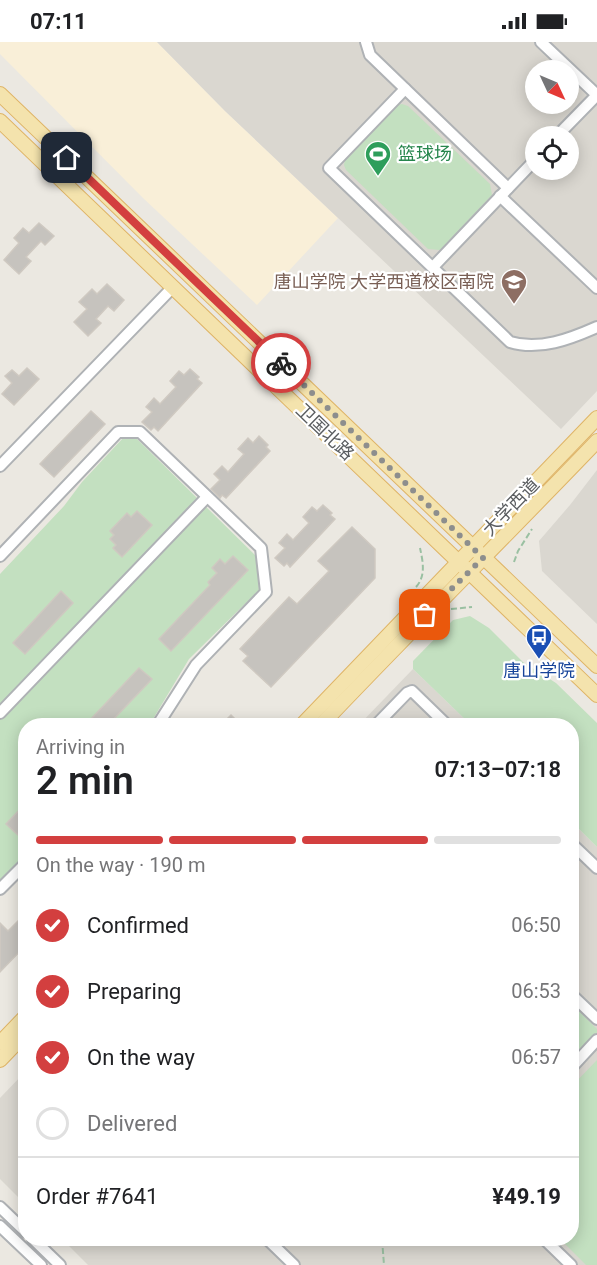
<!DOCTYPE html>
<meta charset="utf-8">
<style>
body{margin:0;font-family:Roboto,"Noto Sans SC",sans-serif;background:#f2f2f2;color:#202124;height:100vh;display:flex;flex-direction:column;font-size:22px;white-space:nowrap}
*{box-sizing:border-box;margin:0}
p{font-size:20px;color:#757577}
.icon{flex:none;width:33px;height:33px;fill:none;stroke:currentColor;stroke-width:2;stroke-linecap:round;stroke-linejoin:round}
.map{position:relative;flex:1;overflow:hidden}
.panel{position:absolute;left:18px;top:676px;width:561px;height:528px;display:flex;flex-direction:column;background:#fff;border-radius:24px;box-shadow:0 3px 15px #0003}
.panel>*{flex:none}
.needle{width:39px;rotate:134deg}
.controls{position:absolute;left:525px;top:18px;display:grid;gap:12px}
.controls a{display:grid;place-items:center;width:54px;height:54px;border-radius:50%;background:#fff;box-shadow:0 3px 15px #0003;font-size:30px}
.pin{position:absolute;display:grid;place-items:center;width:51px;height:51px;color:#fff;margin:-26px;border-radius:12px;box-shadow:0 3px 9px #0006}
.courier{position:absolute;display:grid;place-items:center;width:60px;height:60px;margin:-30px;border:4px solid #d33f3f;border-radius:50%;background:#fff;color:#222;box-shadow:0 2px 8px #0007}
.head em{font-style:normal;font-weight:600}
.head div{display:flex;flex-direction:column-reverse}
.head{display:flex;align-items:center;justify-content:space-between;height:102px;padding:0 18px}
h1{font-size:39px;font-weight:600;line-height:45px}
.bar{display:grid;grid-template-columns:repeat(4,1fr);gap:9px 6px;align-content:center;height:72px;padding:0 18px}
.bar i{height:8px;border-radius:4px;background:#e0e0e0}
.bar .selected{background:#d33f3f}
.bar p{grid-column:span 4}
.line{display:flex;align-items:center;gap:15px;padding:0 18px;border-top:2px solid #e0e0e0}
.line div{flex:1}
ol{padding:0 18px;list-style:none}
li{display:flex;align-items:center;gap:18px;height:66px}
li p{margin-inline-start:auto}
li .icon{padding:6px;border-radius:50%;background:#d33f3f;color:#fff;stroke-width:4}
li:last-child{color:#757577}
li i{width:33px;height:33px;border:3px solid #e0e0e0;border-radius:50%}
.status{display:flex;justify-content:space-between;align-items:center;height:42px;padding:0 30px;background:#fff;direction:ltr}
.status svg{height:16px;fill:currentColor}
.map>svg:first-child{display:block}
.commercial{fill:#f9efd8}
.education{fill:#dad7d0;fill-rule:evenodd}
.green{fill:#c3e0c0}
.building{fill:#c6c3be;stroke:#cfc9c1;stroke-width:1.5}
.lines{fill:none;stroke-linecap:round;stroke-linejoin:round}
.minor-casing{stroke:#afb2b5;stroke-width:14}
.major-casing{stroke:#dfb466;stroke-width:16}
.path{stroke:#9ac0a2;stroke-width:2;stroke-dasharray:6 3;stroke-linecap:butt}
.minor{stroke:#fff;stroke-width:10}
.major{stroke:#f4e3ad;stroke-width:14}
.done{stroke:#8d8e8d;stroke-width:6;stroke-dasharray:0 10.8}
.route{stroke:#d33f3f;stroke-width:8}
.labels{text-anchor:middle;stroke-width:4.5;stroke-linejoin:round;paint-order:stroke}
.leisure-label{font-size:18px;fill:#27864d;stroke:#fff;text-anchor:start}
.education-label{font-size:18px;fill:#785e54;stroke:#fff;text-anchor:end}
.street-label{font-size:18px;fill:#5a5d60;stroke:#fff}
.transit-label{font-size:18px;fill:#164399;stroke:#fff}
</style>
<div class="status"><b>07:11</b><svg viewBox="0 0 49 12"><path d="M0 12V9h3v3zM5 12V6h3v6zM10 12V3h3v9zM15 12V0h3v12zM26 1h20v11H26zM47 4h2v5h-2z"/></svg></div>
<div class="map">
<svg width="597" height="1223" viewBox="0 0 597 1223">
<rect width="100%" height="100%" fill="#ebe8e1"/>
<!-- commercial -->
<polygon class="commercial" points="0,0 157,0 225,69 338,176 257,263 143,156 0,12"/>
<!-- education -->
<g class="education">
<path d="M157,0h440v349l-36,38 -336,-318zM536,28h32v34h-32zM536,94h32v34h-32z"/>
<polygon points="597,428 597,582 542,529 539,499 570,463"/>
<polygon points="413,627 472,684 358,684"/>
<polygon points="572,780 597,805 597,1223 88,1223 62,1197 572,1197"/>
<polygon points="25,1030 25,1162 0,1137 0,1056"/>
</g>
<!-- green -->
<g class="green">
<polygon points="402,62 408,64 490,142 492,153 440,208 428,207 346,128 344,123 345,118 397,63"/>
<polygon points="124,395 137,397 257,515 259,548 189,617 153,677 146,684 26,684 25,813 0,839 0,532 64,464 82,440"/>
<polygon points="470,574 489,586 523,620 556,641 597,681 597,805 572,780 572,684 472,684 413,627 413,619 453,578"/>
<polygon points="572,962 597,987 597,993 572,1020"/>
<polygon points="597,1018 597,1223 586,1223 560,1197 572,1197 572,1044"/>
</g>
<!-- building -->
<g class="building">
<polygon points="39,181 54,194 45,203 41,199 26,215 31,219 19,232 4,218 19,201 14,196 23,186 29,191"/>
<polygon points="107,242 124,258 114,269 108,264 96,277 101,281 88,294 74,280 87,267 79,260 92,247 97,252"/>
<polygon points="27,326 39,337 14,363 2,352 12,341 5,334 12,328 19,334"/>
<polygon points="190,327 199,335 197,337 202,341 158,389 154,385 151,388 142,380 152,370 146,365 154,356 160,362 176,345 170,339 179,329 184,333"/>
<polygon points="91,369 105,382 54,435 40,422"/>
<polygon points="259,394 268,403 266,405 270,409 226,456 222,453 220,456 211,447 220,438 214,432 222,424 228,430 244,412 238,407 248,396 253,401"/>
<polygon points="323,463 332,471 330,473 335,477 290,525 287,521 284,524 275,516 285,506 279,501 287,492 293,498 309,481 303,475 312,465 317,469"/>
<polygon points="137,469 152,483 122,515 113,506 116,503 110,497 114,493 110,489 127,471 131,475"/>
<polygon points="352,485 375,507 375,536 271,645 243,619 248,614 240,607 289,555 297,562 329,529 318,519"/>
<polygon points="233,514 248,528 171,609 159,597 210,543 208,540 217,531 212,526 220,517 225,522"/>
<polygon points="61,549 73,561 25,612 13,601"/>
<polygon points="139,626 152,637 107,684 99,684 91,677"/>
<polygon points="231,673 242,684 220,684"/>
<polygon points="26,761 26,785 18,793 6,782"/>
<polygon points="26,871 26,903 0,930 0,881 8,889"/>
</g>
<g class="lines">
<!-- minor casing -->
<g class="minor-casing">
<g id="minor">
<polyline points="366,0 370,13 508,146"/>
<polyline points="541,0 597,53"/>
<path d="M405,47l-76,79 181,174c29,9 60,-3 87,-15"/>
<polyline points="557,94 597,53"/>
<polyline points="500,154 597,246"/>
<polyline points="433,225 536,117"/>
<polyline points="0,424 173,245"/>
<polyline points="0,514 118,390 140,390 261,506 266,550 196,623 157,684"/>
<polyline points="0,671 207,455"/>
<polyline points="375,684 407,651 412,649 448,684"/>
<polyline points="572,802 597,826"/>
<polyline points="0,847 26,821"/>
<polyline points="572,953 597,977"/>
<polyline points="572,1025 597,998"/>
<polyline points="0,1165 26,1190"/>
<polyline points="0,1184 41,1223"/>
<polyline points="33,1197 60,1223"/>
<polyline points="267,1197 294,1223"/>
<polyline points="544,1197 571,1223"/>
</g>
</g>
<!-- major casing -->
<g class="major-casing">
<g id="major">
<polyline points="0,52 597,624"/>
<polyline points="0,79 597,653"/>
<polyline points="301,684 597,376"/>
<path d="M320,684c91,-96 185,-189 277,-285"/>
<polyline points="0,1001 26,974"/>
<polyline points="0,1018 26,991"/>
</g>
</g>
<!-- path -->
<g class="path">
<polyline points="514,520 518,509 532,487"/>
<path d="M416,545c10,-11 7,-25 4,-39"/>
<polyline points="451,567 472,565"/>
<polyline points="382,1197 384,1223"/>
</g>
<!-- minor -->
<use href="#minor" class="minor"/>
<!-- major -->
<use href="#major" class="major"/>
</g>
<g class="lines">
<!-- done -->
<polyline class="done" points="281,321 483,516 425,573"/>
<!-- route -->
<polyline class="route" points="67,116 281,321"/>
</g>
<!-- icons -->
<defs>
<g id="stadium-pin" transform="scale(1.35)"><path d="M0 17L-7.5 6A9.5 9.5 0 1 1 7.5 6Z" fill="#2e9e5b" stroke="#fff"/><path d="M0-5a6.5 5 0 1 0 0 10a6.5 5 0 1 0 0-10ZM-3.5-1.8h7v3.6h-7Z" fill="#fff"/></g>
<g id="university-pin" transform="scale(1.35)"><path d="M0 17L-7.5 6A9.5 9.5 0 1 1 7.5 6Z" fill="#8d6e63" stroke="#fff"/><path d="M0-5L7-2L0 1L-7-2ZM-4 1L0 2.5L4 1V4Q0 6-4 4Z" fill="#fff"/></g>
<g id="bus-pin" transform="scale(1.35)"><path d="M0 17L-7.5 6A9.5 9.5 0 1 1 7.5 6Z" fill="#1a4fb4" stroke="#fff"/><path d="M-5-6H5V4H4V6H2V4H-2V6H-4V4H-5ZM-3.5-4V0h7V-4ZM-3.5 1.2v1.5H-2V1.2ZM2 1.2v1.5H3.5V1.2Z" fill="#fff"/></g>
</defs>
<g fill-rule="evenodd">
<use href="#stadium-pin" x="378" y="112"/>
<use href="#university-pin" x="514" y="240"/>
<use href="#bus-pin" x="539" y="595"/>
</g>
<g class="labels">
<!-- leisure labels -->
<g class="leisure-label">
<text x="398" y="118">篮球场</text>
</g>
<!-- education labels -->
<g class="education-label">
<text x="494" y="246">唐山学院 大学西道校区南院</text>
</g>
<!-- street labels -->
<g class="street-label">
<text transform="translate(325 390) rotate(44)" y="6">卫国北路</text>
<text transform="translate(511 465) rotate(-46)" y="6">大学西道</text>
</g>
<!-- transit labels -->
<g class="transit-label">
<text x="539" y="635">唐山学院</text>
</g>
</g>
</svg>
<div class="controls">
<a><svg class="needle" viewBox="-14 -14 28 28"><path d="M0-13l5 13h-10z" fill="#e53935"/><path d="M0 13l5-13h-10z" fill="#757577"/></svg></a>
<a><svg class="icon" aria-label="locate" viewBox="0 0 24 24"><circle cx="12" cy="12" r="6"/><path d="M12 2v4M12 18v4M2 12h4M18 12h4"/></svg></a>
</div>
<div class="pin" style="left:425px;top:573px;background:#ea580c"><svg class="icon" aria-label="bag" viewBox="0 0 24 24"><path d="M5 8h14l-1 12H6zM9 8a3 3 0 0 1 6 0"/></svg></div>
<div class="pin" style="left:67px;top:116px;background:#1f2937"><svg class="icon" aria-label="home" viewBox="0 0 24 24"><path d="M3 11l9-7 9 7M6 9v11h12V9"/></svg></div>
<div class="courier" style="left:281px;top:321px"><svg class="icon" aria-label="bike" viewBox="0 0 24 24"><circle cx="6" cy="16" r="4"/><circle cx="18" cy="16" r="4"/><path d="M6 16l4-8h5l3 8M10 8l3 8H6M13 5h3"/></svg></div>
<section class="panel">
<div class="head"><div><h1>2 min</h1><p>Arriving in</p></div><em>07:13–07:18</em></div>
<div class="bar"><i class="selected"></i><i class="selected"></i><i class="selected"></i><i></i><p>On the way · 190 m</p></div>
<ol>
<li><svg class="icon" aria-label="check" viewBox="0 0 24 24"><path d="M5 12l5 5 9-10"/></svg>Confirmed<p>06:50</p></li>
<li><svg class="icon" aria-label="check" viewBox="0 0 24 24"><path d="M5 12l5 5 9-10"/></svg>Preparing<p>06:53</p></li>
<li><svg class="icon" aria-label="check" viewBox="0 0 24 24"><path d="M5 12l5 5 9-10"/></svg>On the way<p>06:57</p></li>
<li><i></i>Delivered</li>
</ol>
<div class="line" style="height:78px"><div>Order #7641</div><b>¥49.19</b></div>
</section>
</div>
